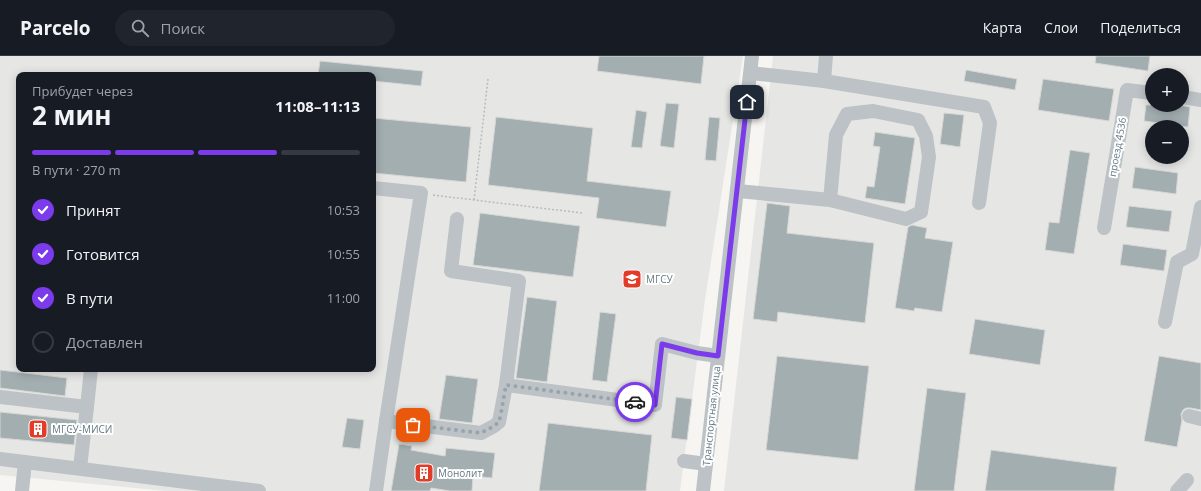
<!DOCTYPE html>
<html lang="ru">
<meta charset="utf-8">
<style>
body{margin:0;font-family:"Open Sans",sans-serif;background:#20242c;color:#f1f3f6;height:100vh;display:flex;flex-direction:column;font-size:15px;white-space:nowrap}
*{box-sizing:border-box;margin:0}
p{font-size:13px;color:#9ea1a6}
.icon{flex:none;width:22px;height:22px;fill:none;stroke:currentColor;stroke-width:2;stroke-linecap:round;stroke-linejoin:round}
.map{position:relative;flex:1;overflow:hidden}
.panel{position:absolute;left:16px;top:16px;width:360px;height:300px;display:flex;flex-direction:column;background:#171b24;border-radius:8px;box-shadow:0 2px 10px #0003}
.panel>*{flex:none}
.buttons{position:absolute;left:1145px;top:12px;display:grid;gap:8px}
.buttons a{display:grid;place-items:center;width:44px;height:44px;border-radius:50%;background:#171b24;box-shadow:0 2px 10px #0003;font-size:20px}
.pin{position:absolute;display:grid;place-items:center;width:34px;height:34px;color:#fff;margin:-17px;border-radius:8px;box-shadow:0 2px 6px #0006}
.courier{position:absolute;display:grid;place-items:center;width:40px;height:40px;margin:-20px;border:3px solid #7c3aed;border-radius:50%;background:#fff;color:#222;box-shadow:0 1px 5px #0007}
.summary em{font-style:normal;font-weight:700}
.summary div{display:flex;flex-direction:column-reverse}
.summary{display:flex;align-items:center;justify-content:space-between;height:68px;padding:0 16px}
h1{font-size:26px;font-weight:700;line-height:30px}
.bar{display:grid;grid-template-columns:repeat(4,1fr);gap:6px 4px;align-content:center;height:48px;padding:0 16px}
.bar i{height:5px;border-radius:3px;background:#363941}
.bar .on{background:#7c3aed}
.bar p{grid-column:span 4}
ol{padding:0 16px;list-style:none}
li{display:flex;align-items:center;gap:12px;height:44px}
li p{margin-inline-start:auto}
li .icon{padding:4px;border-radius:50%;background:#7c3aed;color:#fff;stroke-width:4}
li:last-child{color:#9ea1a6}
li i{width:22px;height:22px;border:2px solid #363941;border-radius:50%}
header{display:flex;align-items:center;gap:24px;box-sizing:border-box;height:56px;padding:0 20px;background:#171b24;border-bottom:1px solid #363941}
header strong{font-size:19px}
nav{display:flex;gap:22px;margin-inline-start:auto;font-size:14px}
.search{width:280px;height:36px;background:#20242c;display:flex;align-items:center;gap:10px;box-sizing:border-box;padding:0 14px;border-radius:22px;color:#9ea1a6;font-size:15px}
.map>svg:first-child{display:block}
.built{fill:#e6e7e5;fill-rule:evenodd}
.building{fill:#a3aeb1;stroke:#d7d7d5}
.lines{fill:none;stroke-linecap:round;stroke-linejoin:round}
.path{stroke:#b7bbbd;stroke-width:1.5;stroke-dasharray:2 2;stroke-linecap:butt}
.minor{stroke:#bcc2c5;stroke-width:14}
.done{stroke:#98a4aa;stroke-width:4;stroke-dasharray:0 7.2}
.route{stroke:#7c3aed;stroke-width:5}
.labels{text-anchor:middle;stroke-width:4;stroke-linejoin:round;paint-order:stroke}
.street-label{font-size:10px;fill:#657983;stroke:#fff}
.poi-label{font-size:10px;fill:#657983;stroke:#fff;text-anchor:start}
</style>
<header>
<strong>Parcelo</strong>
<div class="search"><svg class="icon" aria-label="search" viewBox="0 0 24 24"><circle cx="10" cy="10" r="6"/><path d="M15 15l6 6"/></svg>Поиск</div>
<nav><a>Карта</a><a>Слои</a><a>Поделиться</a></nav>
</header>
<div class="map">
<svg width="1201" height="435" viewBox="0 0 1201 435">
<rect width="100%" height="100%" fill="#f6f5f2"/>
<!-- built -->
<g class="built">
<path d="M0,0h743l-38,244 -25,191h-514l-166,-16zM19,19h354v294h-354z"/>
<path d="M773,0h428v435h-477zM1152,19h30v30h-30zM1152,71h30v30h-30z"/>
</g>
<!-- building -->
<g class="building">
<polygon points="599,0 704,0 701,28 597,15"/>
<polygon points="1096,0 1150,0 1148,15 1095,7"/>
<polygon points="320,5 423,15 421,30 373,25 373,19 318,19"/>
<polygon points="966,14 1017,23 1015,34 964,25"/>
<polygon points="1043,23 1114,33 1109,65 1038,54"/>
<polygon points="666,47 679,48 674,92 660,90"/>
<polygon points="1146,49 1180,49 1190,51 1188,71 1144,65"/>
<polygon points="636,54 647,56 642,92 631,91"/>
<polygon points="944,57 964,59 960,91 940,88"/>
<polygon points="496,61 593,72 587,125 671,135 666,171 596,162 599,142 488,129"/>
<polygon points="709,61 720,62 716,105 705,104"/>
<polygon points="373,62 471,71 466,126 373,117"/>
<polygon points="875,76 915,82 905,148 865,142 867,130 874,131 880,91 873,90"/>
<polygon points="1070,94 1090,97 1074,198 1045,194 1049,166 1059,167"/>
<polygon points="1135,111 1178,117 1176,138 1132,132"/>
<polygon points="767,147 790,150 787,177 874,187 865,267 778,256 777,266 753,263"/>
<polygon points="1129,150 1172,155 1169,176 1126,171"/>
<polygon points="480,157 580,170 573,221 473,209"/>
<polygon points="912,169 927,172 925,182 953,186 942,256 915,252 914,255 895,252 908,171"/>
<polygon points="1123,188 1167,194 1164,215 1120,209"/>
<polygon points="527,241 557,245 547,326 516,322"/>
<polygon points="600,256 616,258 607,326 592,324"/>
<polygon points="975,263 1045,274 1040,309 969,298"/>
<polygon points="777,300 869,310 858,404 766,394"/>
<polygon points="1159,300 1201,307 1201,354 1191,352 1186,352 1183,354 1181,358 1182,364 1177,391 1144,385"/>
<polygon points="0,314 67,322 65,340 0,332"/>
<polygon points="446,319 478,323 472,367 439,363"/>
<polygon points="927,332 966,337 954,435 914,435"/>
<polygon points="676,341 692,343 687,384 671,382"/>
<polygon points="0,356 77,364 74,389 0,382"/>
<polygon points="347,362 364,364 360,393 342,391"/>
<polygon points="548,367 652,379 646,435 539,435"/>
<polygon points="399,388 412,390 411,394 445,400 446,392 495,397 492,422 473,420 472,435 450,435 431,432 430,435 391,435"/>
<polygon points="991,394 1117,411 1114,435 985,435"/>
</g>
<g class="lines">
<!-- path -->
<g class="path">
<polyline points="433,139 582,157"/>
<polyline points="474,144 488,23"/>
</g>
<!-- minor -->
<g class="minor">
<polyline points="751,17 824,25 826,0"/>
<polyline points="824,25 984,51 990,67 979,147"/>
<polyline points="1182,41 1201,44"/>
<polyline points="373,132 421,137 386,365"/>
<polyline points="738,135 830,144 836,79 847,58 873,55 918,64 926,80 929,101 921,156 906,163 830,144"/>
<polyline points="457,163 451,215 519,225 506,329"/>
<polyline points="1104,172 1127,34 1152,37"/>
<polyline points="1165,266 1177,206 1192,198 1201,151"/>
<polyline points="0,341 87,351 80,412"/>
<polyline points="87,351 91,313"/>
<polyline points="1189,360 1201,363"/>
<polyline points="0,403 259,435"/>
<polyline points="684,405 706,408"/>
<polyline points="22,435 25,406"/>
<polyline points="376,435 386,365 481,377 494,370 499,366 506,329 655,349 662,288 697,297 718,300"/>
<polyline points="703,435 752,0"/>
<polyline points="1177,435 1187,424"/>
</g>
</g>
<g class="lines">
<!-- done -->
<polyline class="done" points="413,369 481,377 494,370 499,366 501,357 506,329 635,346"/>
<!-- route -->
<polyline class="route" points="635,346 655,349 662,288 697,297 718,300 747,46"/>
</g>
<!-- icons -->
<defs>
<g id="university-square" transform="scale(1)"><rect x="-9" y="-9" width="18" height="18" rx="4" fill="#e03c27" stroke="#fff"/><path d="M0-5L7-2L0 1L-7-2ZM-4 1L0 2.5L4 1V4Q0 6-4 4Z" fill="#fff"/></g>
<g id="building-square" transform="scale(1)"><rect x="-9" y="-9" width="18" height="18" rx="4" fill="#e03c27" stroke="#fff"/><path d="M-4-6H4V6H1V3H-1V6H-4ZM-2.5-4.3h1.7v1.8h-1.7ZM.8-4.3h1.7v1.8H.8ZM-2.5-1h1.7V.8h-1.7ZM.8-1h1.7V.8H.8Z" fill="#fff"/></g>
</defs>
<g fill-rule="evenodd">
<use href="#university-square" x="632" y="223"/>
<use href="#building-square" x="38" y="373"/>
<use href="#building-square" x="424" y="417"/>
</g>
<g class="labels">
<!-- street labels -->
<g class="street-label">
<text transform="translate(1117 91) rotate(-80)" y="4">проезд 4536</text>
<text transform="translate(711 360) rotate(-84)" y="4">Транспортная улица</text>
</g>
<!-- poi labels -->
<g class="poi-label">
<text x="646" y="227">МГСУ</text>
<text x="52" y="377">МГСУ-МИСИ</text>
<text x="438" y="421">Монолит</text>
</g>
</g>
</svg>
<div class="buttons">
<a>+</a>
<a>−</a>
</div>
<div class="pin" style="left:413px;top:369px;background:#ea580c"><svg class="icon" aria-label="bag" viewBox="0 0 24 24"><path d="M5 8h14l-1 12H6zM9 8a3 3 0 0 1 6 0"/></svg></div>
<div class="pin" style="left:747px;top:46px;background:#1f2937"><svg class="icon" aria-label="home" viewBox="0 0 24 24"><path d="M3 11l9-7 9 7M6 9v11h12V9"/></svg></div>
<div class="courier" style="left:635px;top:346px"><svg class="icon" aria-label="car" viewBox="0 0 24 24"><path d="M5 17H2v-5l4-1 3-4h7l3 4 3 1v5h-3M9 17h6M6 11h13"/><circle cx="7" cy="17" r="2"/><circle cx="17" cy="17" r="2"/></svg></div>
<section class="panel">
<div class="summary"><div><h1>2 мин</h1><p>Прибудет через</p></div><em>11:08–11:13</em></div>
<div class="bar"><i class="on"></i><i class="on"></i><i class="on"></i><i></i><p>В пути · 270 m</p></div>
<ol>
<li><svg class="icon" aria-label="check" viewBox="0 0 24 24"><path d="M5 12l5 5 9-10"/></svg>Принят<p>10:53</p></li>
<li><svg class="icon" aria-label="check" viewBox="0 0 24 24"><path d="M5 12l5 5 9-10"/></svg>Готовится<p>10:55</p></li>
<li><svg class="icon" aria-label="check" viewBox="0 0 24 24"><path d="M5 12l5 5 9-10"/></svg>В пути<p>11:00</p></li>
<li><i></i>Доставлен</li>
</ol>
</section>
</div>
